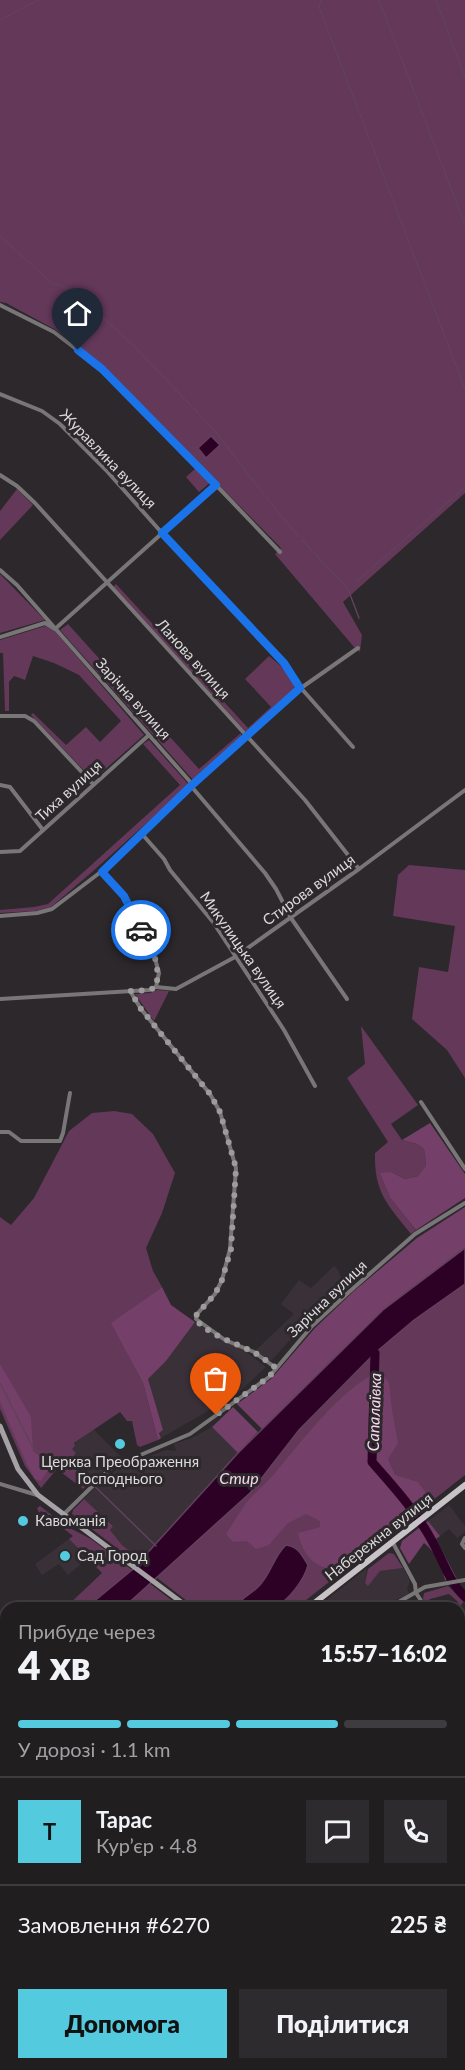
<!DOCTYPE html>
<html lang="uk">
<meta charset="utf-8">
<style>
body{margin:0;font-family:Lato,sans-serif;background:#2d2b2d;color:#f1f3f6;height:100vh;display:flex;flex-direction:column;font-size:22px;white-space:nowrap}
*{box-sizing:border-box;margin:0}
p{font-size:20px;color:#a2a2a5}
.icon{flex:none;width:33px;height:33px;fill:none;stroke:currentColor;stroke-width:2;stroke-linecap:round;stroke-linejoin:round}
.map{position:relative;flex:1;overflow:hidden}
.side{position:absolute;left:0px;top:1602px;width:465px;height:468px;display:flex;flex-direction:column;background:#211e20;border-radius:18px 18px 0 0;box-shadow:0 2px 4px #0004,0 0 0 2px #3e3c3e}
.side>*{flex:none}
.pin{position:absolute;display:grid;place-items:center;width:51px;height:51px;color:#fff;margin:-62px -26px;border-radius:50% 50% 50% 0;rotate:-45deg;box-shadow:0 0 6px #0007}
.pin .icon{rotate:45deg}
.courier{position:absolute;display:grid;place-items:center;width:60px;height:60px;margin:-30px;border:4px solid #1a73e8;border-radius:50%;background:#fff;color:#222;box-shadow:0 2px 8px #0007}
.head em{font-style:normal;font-weight:800}
.head div{display:flex;flex-direction:column-reverse}
.head{display:flex;align-items:center;justify-content:space-between;height:102px;padding:0 18px}
h1{font-size:39px;font-weight:800;line-height:45px}
.bar{display:grid;grid-template-columns:repeat(4,1fr);gap:9px 6px;align-content:center;height:72px;padding:0 18px}
.bar i{height:8px;border-radius:4px;background:#3e3c3e}
.bar .on{background:#54cade}
.bar p{grid-column:span 4}
.line{display:flex;align-items:center;gap:15px;padding:0 18px;border-top:2px solid #3e3c3e}
.line div{flex:1}
.round{display:grid;place-items:center;flex:none;width:63px;height:63px;border-radius:0px;background:#2d2b2d}
.primary-button{display:flex;gap:12px;margin-top:auto;padding:12px 18px}
.primary-button a{flex:1;height:69px;border-radius:0px;background:#54cade;color:#111;font-size:24px;font-weight:800;line-height:69px;text-align:center}
.primary-button a+a{background:#2d2b2d;color:#f1f3f6}
.map>svg:first-child{display:block}
.built{fill:#3a3138}
.green{fill:#633859}
.forest{fill:#743f68}
.water{fill:#2d0026;stroke:#62415c;stroke-width:1.5}
.lines{fill:none;stroke-linecap:round;stroke-linejoin:round}
.stream{stroke:#62415c;stroke-width:1.5}
.river{stroke:#2d0026;stroke-width:9}
.street{stroke:#787677;stroke-width:4}
.secondary{stroke:#a5a1a4;stroke-width:5}
.primary{stroke:#c7c3c6;stroke-width:6}
.done{stroke:#9e9b9d;stroke-width:6;stroke-dasharray:0 10.8}
.route{stroke:#1a73e8;stroke-width:8}
.poi-dot{fill:#54cade;stroke:#2c282b;stroke-width:2}
.labels{text-anchor:middle;stroke-width:6;stroke-linejoin:round;paint-order:stroke}
.street-label{font-size:15px;fill:#dcd9db;stroke:#2c282b}
.poi-label{font-size:15px;fill:#dcd9db;stroke:#2c282b;text-anchor:start}
.water-label{font-size:16px;font-style:italic;fill:#f7d5ed;stroke:#2c282b}
</style>
<div class="map">
<svg width="465" height="2070" viewBox="0 0 465 2070">
<rect width="100%" height="100%" fill="#2c282b"/>
<!-- built -->
<g class="built">
<polygon points="334,1266 338,1270 345,1288 288,1342 272,1360 269,1361 255,1351 294,1314 281,1304 299,1280 311,1288"/>
<polygon points="195,1322 216,1336 240,1347 266,1367 236,1395 161,1438 148,1379 166,1361"/>
<polygon points="212,1427 238,1453 141,1560 122,1545 110,1530 113,1525 84,1499 104,1478 108,1479 117,1468 166,1450 176,1451 174,1444 192,1438"/>
<polygon points="93,1429 120,1456 92,1481 77,1467 66,1465 76,1453 72,1449 74,1444"/>
<polygon points="449,1505 465,1526 465,1532 457,1538 449,1529 440,1536 428,1521"/>
<polygon points="69,1539 87,1559 68,1575 59,1564 42,1575 35,1564"/>
<polygon points="367,1568 365,1583 368,1585 380,1571 403,1568 410,1581 407,1589 409,1594 379,1608 316,1608"/>
<polygon points="6,1922 7,2064 0,2070 0,1926"/>
<polygon points="21,2064 66,2064 76,2070 23,2070 19,2066"/>
</g>
<!-- green -->
<g class="green">
<polygon points="0,0 465,0 465,493 343,602 362,635 360,652 354,647 275,554 281,548 103,367 56,330 6,303 0,302"/>
<polygon points="197,467 211,482 199,492 186,477"/>
<polygon points="17,489 33,505 0,540 0,511"/>
<polygon points="0,574 45,620 0,633"/>
<polygon points="116,584 248,728 271,707 245,679 269,656 281,666 295,684 293,692 247,733 113,587"/>
<polygon points="68,624 199,769 241,733 241,738 194,781 60,630"/>
<polygon points="45,626 55,631 144,735 93,780 31,715 33,713 66,745 86,727 100,742 121,721 79,675 54,663 33,656 25,680 14,676 9,682 9,711 5,711 3,653 0,653 0,640"/>
<polygon points="149,740 189,785 92,872 51,907 35,911 0,913 0,910 34,907 48,904 180,785 143,744"/>
<polygon points="409,865 465,870 465,1078 447,1050 412,1019 419,967 448,972 455,926 393,916 398,875"/>
<polygon points="157,990 169,991 154,1021 135,994 150,993"/>
<path d="M361,1026l57,79 -27,19 11,16 15,4 7,5 2,16 -8,11 -13,3 -14,-7v27l25,31 -5,4c-24,-30 -37,-42 -36,-81l13,-11 -41,-64 18,-14z"/>
<polygon points="114,1111 132,1114 153,1134 175,1173 162,1213 146,1248 153,1271 162,1287 112,1323 143,1383 158,1440 140,1447 137,1445 132,1421 127,1421 120,1412 74,1443 75,1446 72,1449 76,1453 67,1464 77,1467 92,1481 83,1489 57,1469 41,1488 25,1466 0,1409 0,1217 11,1225 34,1198 69,1131 92,1113"/>
<polygon points="465,1284 465,1475 296,1608 196,1608 156,1577 250,1493 299,1430 375,1353 414,1320"/>
<polygon points="84,1499 113,1526 110,1530 122,1545 141,1560 138,1564 72,1514 73,1510"/>
<polygon points="40,1506 66,1526 91,1539 132,1570 86,1608 65,1608 102,1573 69,1539 73,1536 41,1511 39,1513 37,1508"/>
<polygon points="389,1553 394,1554 403,1568 380,1571 368,1586 365,1583 368,1569"/>
<polygon points="149,1583 182,1608 123,1608"/>
<polygon points="448,1586 464,1601 459,1608 455,1608 458,1602 449,1594 430,1599 428,1602 433,1608 430,1608 423,1599 424,1593"/>
<polygon points="6,1698 6,1834 0,1838 0,1703"/>
</g>
<!-- forest -->
<g class="forest">
<polygon points="430,1123 465,1174 465,1198 416,1230 391,1199 380,1173 391,1172 405,1179 418,1176 426,1165 424,1149 417,1144 402,1140"/>
<polygon points="465,1207 465,1248 383,1310 262,1429 237,1404 271,1379 315,1328 354,1291 417,1238"/>
<polygon points="162,1287 171,1305 195,1322 166,1361 148,1379 163,1430 159,1433 161,1438 158,1440 143,1383 111,1323"/>
<polygon points="0,1364 31,1417 33,1451 46,1461 48,1470 41,1481 35,1479 27,1465 0,1402"/>
<path d="M380,1372l9,10 3,28 6,33 -10,16 7,16 23,7 8,11 -5,10 -90,66c-20,-4 -28,-16 -33,-36l22,-6v-6l-14,-7 -18,9 -19,22 -13,4 -9,-8 -14,1 -7,-8c7,-10 13,-21 20,-31 9,-10 20,-20 29,-30 24,-28 70,-90 105,-101z"/>
<polygon points="233,1407 258,1432 238,1453 212,1427"/>
<path d="M428,1521l12,15 -4,3 21,40 -12,1c-4,-16 -8,-26 -21,-37l-15,21 -9,-16 2,-7z"/>
</g>
<!-- water -->
<g class="water">
<polygon points="211,436 220,445 206,458 198,448"/>
<polygon points="465,1248 465,1284 414,1320 375,1353 299,1430 250,1493 123,1608 86,1608 132,1570 238,1453 383,1310"/>
<path d="M286,1545c13,2 15,9 22,20 -3,14 -19,35 -33,42 -8,4 -24,1 -34,1l1,-8c5,-5 11,-8 16,-13 13,-12 15,-30 28,-42z"/>
</g>
<g class="lines">
<!-- stream -->
<g class="stream">
<polyline points="321,0 319,7 465,389"/>
<polyline points="379,0 465,225"/>
<polyline points="436,0 465,77"/>
<polyline points="0,20 38,0"/>
<polyline points="0,236 53,284 61,285 99,314 135,347 215,431 262,492 298,536"/>
<polyline points="302,540 348,589 359,618"/>
<polyline points="356,582 465,487"/>
<polyline points="0,1383 33,1448 62,1468 80,1472 156,1546"/>
</g>
<!-- river -->
<path class="river" d="M368,1344l7,9 -3,109c22,25 44,49 60,79 11,19 17,41 33,56"/>
<!-- street -->
<g class="street">
<polyline points="0,305 54,332 102,369 216,485 280,552"/>
<polyline points="0,394 42,411 60,424 106,470 162,533 284,663 301,688 353,747"/>
<polyline points="0,475 17,486 35,503 305,800 359,869"/>
<polyline points="0,570 17,585 193,785"/>
<polyline points="0,637 45,623 55,629 216,485"/>
<polyline points="0,716 25,716 34,721 93,784"/>
<polyline points="0,785 10,787 43,830"/>
<polyline points="191,786 265,873 276,889 291,918 347,999"/>
<polyline points="142,834 164,859 170,870 213,922 284,1030 315,1086"/>
<polyline points="0,852 20,851 149,735"/>
<polyline points="0,916 37,913 52,909 102,871 191,786 301,688 358,648"/>
<polyline points="156,987 176,989 235,957 359,869 465,790"/>
<polyline points="130,991 141,1009 210,1094 220,1112 236,1168 230,1249 222,1280 215,1294 197,1314 196,1319 225,1340 254,1352 276,1368"/>
<polyline points="0,999 149,990 156,987 159,973 154,955 124,896 102,871"/>
<polyline points="421,1102 465,1169"/>
<polyline points="0,1132 9,1132 21,1141 60,1141 63,1133 70,1093"/>
<polyline points="0,1484 37,1495"/>
<polyline points="63,1515 112,1467 190,1434 269,1377 312,1326 349,1292 415,1234 465,1203"/>
<polyline points="465,1538 462,1544 465,1548"/>
<polyline points="393,1543 415,1584 416,1593 426,1608"/>
<polyline points="388,1608 425,1587 465,1580"/>
<polyline points="459,1646 465,1653"/>
<polyline points="459,1694 461,1689"/>
<polyline points="459,1922 465,1932"/>
<polyline points="85,2064 86,2070"/>
<polyline points="438,2064 441,2070"/>
<polyline points="6,2070 12,2064"/>
<polyline points="260,2070 265,2064"/>
</g>
<!-- secondary -->
<g class="secondary">
<polyline points="0,1426 18,1469 38,1495 189,1608"/>
<polyline points="459,1851 465,1852"/>
<polyline points="189,2070 192,2064"/>
</g>
<!-- primary -->
<g class="primary">
<polyline points="308,1608 465,1485"/>
<polyline points="459,1768 465,1772"/>
<polyline points="0,1851 6,1847"/>
</g>
</g>
<g class="lines">
<!-- done -->
<path class="done" d="M141,930c11,20 20,33 15,57l-7,3 -19,1 11,18 69,85 10,18 16,56 -5,81 -9,31 -7,14 -18,20 -2,5c15,17 39,23 58,33 8,4 16,11 23,16l-7,9 -53,38"/>
<!-- route -->
<polyline class="route" points="78,350 102,369 216,485 162,533 284,663 300,688 191,786 102,872 124,896 141,930"/>
</g>
<!-- markers -->
<g class="poi-dot">
<circle cx="120" cy="1444" r="6"/>
<circle cx="23" cy="1521" r="6"/>
<circle cx="65" cy="1556" r="6"/>
</g>
<g class="labels">
<!-- street labels -->
<g class="street-label">
<text transform="translate(108 459) rotate(46)" y="5">Журавлина вулиця</text>
<text transform="translate(193 659) rotate(48)" y="5">Ланова вулиця</text>
<text transform="translate(133 699) rotate(48)" y="5">Зарічна вулиця</text>
<text transform="translate(69 791) rotate(-42)" y="5">Тиха вулиця</text>
<text transform="translate(309 890) rotate(-36)" y="5">Стирова вулиця</text>
<text transform="translate(243 950) rotate(55)" y="5">Микулицька вулиця</text>
<text transform="translate(327 1299) rotate(-44)" y="5">Зарічна вулиця</text>
<text transform="translate(379 1537) rotate(-38)" y="5">Набережна вулиця</text>
</g>
<!-- poi labels -->
<g class="poi-label">
<text x="120" y="1467" text-anchor="middle">Церква Преображення<tspan x="120" dy="17">Господнього</tspan></text>
<text x="35" y="1526">Кавоманія</text>
<text x="77" y="1561">Сад Город</text>
</g>
<!-- water labels -->
<g class="water-label">
<text transform="translate(374 1412) rotate(-88)" y="6">Сапалаївка</text>
<text x="239" y="1484">Стир</text>
</g>
</g>
</svg>
<div class="pin" style="left:216px;top:1415px;background:#ea580c"><svg class="icon" aria-label="bag" viewBox="0 0 24 24"><path d="M5 8h14l-1 12H6zM9 8a3 3 0 0 1 6 0"/></svg></div>
<div class="pin" style="left:78px;top:350px;background:#1f2937"><svg class="icon" aria-label="home" viewBox="0 0 24 24"><path d="M3 11l9-7 9 7M6 9v11h12V9"/></svg></div>
<div class="courier" style="left:141px;top:930px"><svg class="icon" aria-label="car" viewBox="0 0 24 24"><path d="M5 17H2v-5l4-1 3-4h7l3 4 3 1v5h-3M9 17h6M6 11h13"/><circle cx="7" cy="17" r="2"/><circle cx="17" cy="17" r="2"/></svg></div>
<section class="side">
<div class="head"><div><h1>4 хв</h1><p>Прибуде через</p></div><em>15:57–16:02</em></div>
<div class="bar"><i class="on"></i><i class="on"></i><i class="on"></i><i></i><p>У дорозі · 1.1 km</p></div>
<div class="line" style="height:108px"><b class="round" style="background:#54cade;color:#111">Т</b><div><b>Тарас</b><p>Кур’єр · 4.8</p></div><a class="round"><svg class="icon" aria-label="chat" viewBox="0 0 24 24"><path d="M4 5h16v11H9l-5 4z"/></svg></a><a class="round"><svg class="icon" aria-label="phone" viewBox="0 0 24 24"><path d="M5 4h4l2 5-3 2q2 4 5 5l2-3 5 2v4C11 20 4 13 5 4z"/></svg></a></div>
<div class="line" style="height:78px"><div>Замовлення #6270</div><b>225 ₴</b></div>
<div class="primary-button"><a>Допомога</a><a>Поділитися</a></div>
</section>
</div>
